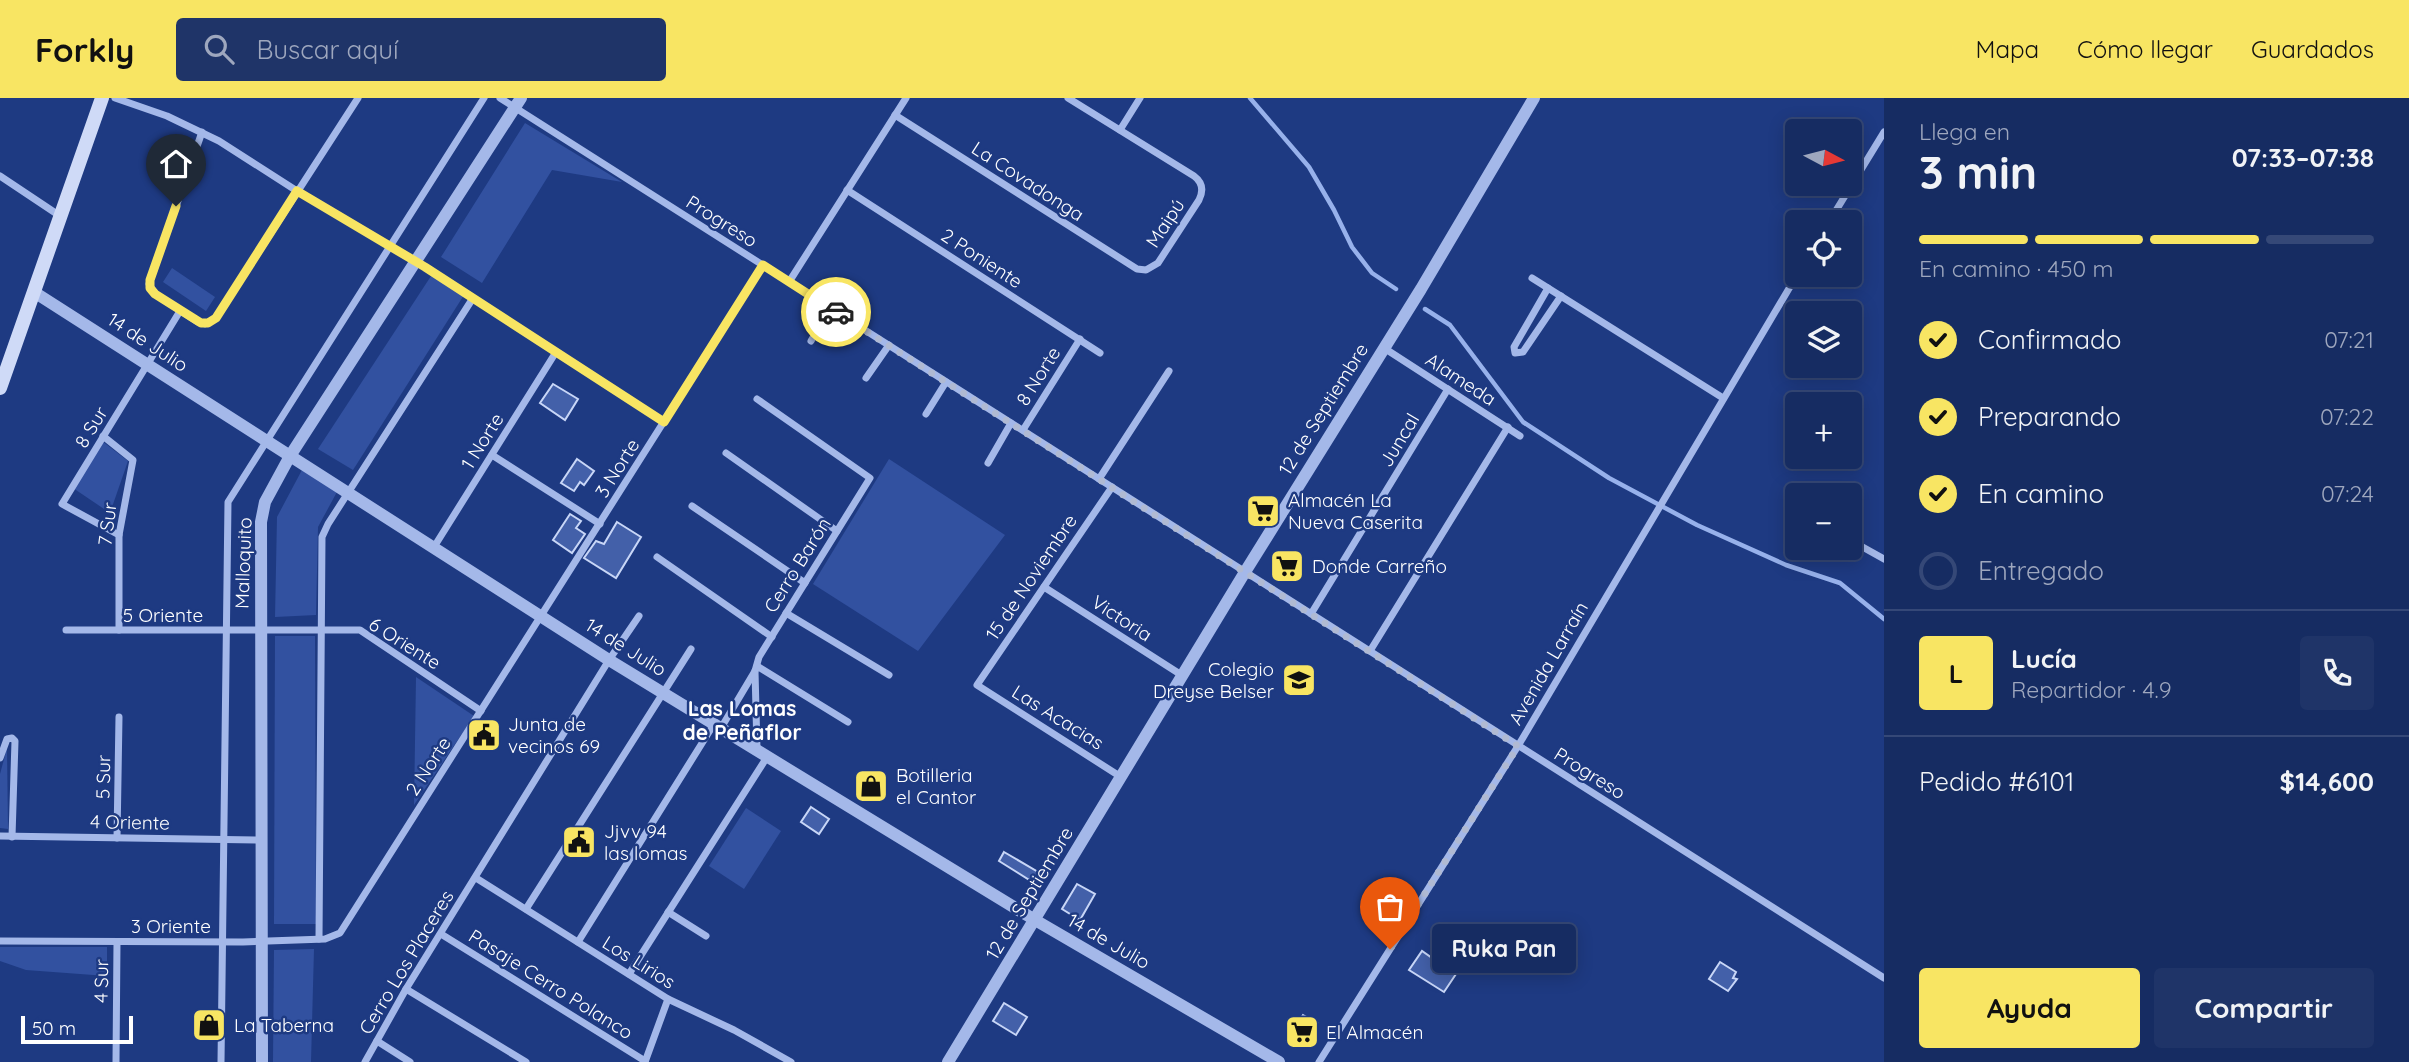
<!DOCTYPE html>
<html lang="es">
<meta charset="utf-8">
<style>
body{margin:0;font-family:Quicksand,sans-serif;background:#1f3468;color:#f1f3f6;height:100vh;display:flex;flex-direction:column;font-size:26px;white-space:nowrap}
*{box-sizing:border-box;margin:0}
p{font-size:23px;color:#9ea7be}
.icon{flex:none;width:38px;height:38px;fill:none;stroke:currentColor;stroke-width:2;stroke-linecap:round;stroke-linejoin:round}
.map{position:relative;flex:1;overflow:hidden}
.sheet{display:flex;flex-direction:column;background:#162c62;width:525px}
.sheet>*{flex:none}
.needle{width:46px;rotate:97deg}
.tools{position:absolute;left:1785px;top:21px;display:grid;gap:14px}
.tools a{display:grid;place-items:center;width:77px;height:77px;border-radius:7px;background:#162c62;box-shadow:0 4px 18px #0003,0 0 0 2px #354877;font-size:35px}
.scale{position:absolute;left:21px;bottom:18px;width:112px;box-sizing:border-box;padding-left:7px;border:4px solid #fff;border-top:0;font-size:19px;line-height:24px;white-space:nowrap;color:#fff;-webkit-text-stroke:5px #1e3a82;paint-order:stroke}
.pin{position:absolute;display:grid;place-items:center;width:60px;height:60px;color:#fff;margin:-72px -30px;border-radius:50% 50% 50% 0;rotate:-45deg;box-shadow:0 0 7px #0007}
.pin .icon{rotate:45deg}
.courier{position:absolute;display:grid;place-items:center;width:70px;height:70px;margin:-35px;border:5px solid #f8e563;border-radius:50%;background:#fff;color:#222;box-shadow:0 2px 9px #0007}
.bubble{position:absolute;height:49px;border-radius:7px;background:#162c62;box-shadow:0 4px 18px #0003,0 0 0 2px #354877;font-size:23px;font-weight:800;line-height:49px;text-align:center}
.overview em{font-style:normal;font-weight:800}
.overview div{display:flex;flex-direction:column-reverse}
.overview{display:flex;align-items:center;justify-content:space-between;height:119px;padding:0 35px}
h1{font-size:46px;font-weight:800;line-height:52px}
.bar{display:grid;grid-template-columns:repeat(4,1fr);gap:10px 7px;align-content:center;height:84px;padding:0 35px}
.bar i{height:9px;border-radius:5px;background:#354877}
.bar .active{background:#f8e563}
.bar p{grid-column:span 4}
.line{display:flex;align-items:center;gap:18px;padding:0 35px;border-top:2px solid #354877}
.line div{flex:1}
.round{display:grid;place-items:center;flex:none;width:74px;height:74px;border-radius:7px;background:#1f3468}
ol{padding:0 35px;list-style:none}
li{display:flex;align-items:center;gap:21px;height:77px}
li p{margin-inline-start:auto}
li .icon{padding:7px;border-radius:50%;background:#f8e563;color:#111;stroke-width:4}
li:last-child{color:#9ea7be}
li i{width:38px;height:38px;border:4px solid #354877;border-radius:50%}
.primary-button{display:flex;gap:14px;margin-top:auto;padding:14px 35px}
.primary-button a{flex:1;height:80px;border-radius:7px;background:#f8e563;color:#111;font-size:28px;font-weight:800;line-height:80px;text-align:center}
.primary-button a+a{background:#1f3468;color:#f1f3f6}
header{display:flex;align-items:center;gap:42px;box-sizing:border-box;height:98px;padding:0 35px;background:#f8e563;color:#111}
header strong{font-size:33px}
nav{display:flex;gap:38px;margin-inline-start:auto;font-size:24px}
.search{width:490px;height:63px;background:#1f3468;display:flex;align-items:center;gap:18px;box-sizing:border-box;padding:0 24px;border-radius:7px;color:#9ea7be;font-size:26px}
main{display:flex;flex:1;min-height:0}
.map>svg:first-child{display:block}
.green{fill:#3251a0}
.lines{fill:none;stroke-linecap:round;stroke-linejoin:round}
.stream{stroke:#97b1eb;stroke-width:4.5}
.building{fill:#4360a9;stroke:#c8d6f7;stroke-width:2}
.minor{stroke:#a4b8e9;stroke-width:7}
.tertiary{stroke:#a4b8e9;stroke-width:12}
.secondary{stroke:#cfdaf7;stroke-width:14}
.done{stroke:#b0bad3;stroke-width:7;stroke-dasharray:0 12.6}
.route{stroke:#f8e563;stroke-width:9}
.labels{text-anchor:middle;stroke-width:5;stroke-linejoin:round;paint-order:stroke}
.street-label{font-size:19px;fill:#fff;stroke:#1e3a82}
.poi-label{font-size:19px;fill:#fff;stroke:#1e3a82;text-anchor:start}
.neighbourhood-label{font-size:21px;font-weight:bold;fill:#fff;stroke:#1e3a82}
</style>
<header>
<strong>Forkly</strong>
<div class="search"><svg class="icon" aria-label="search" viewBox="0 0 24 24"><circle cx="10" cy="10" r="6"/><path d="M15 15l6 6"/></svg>Buscar aquí</div>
<nav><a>Mapa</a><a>Cómo llegar</a><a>Guardados</a></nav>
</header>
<main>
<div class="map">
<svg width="1884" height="964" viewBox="0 0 1884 964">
<rect width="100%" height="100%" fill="#1e3a82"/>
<!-- green -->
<g class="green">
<polygon points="525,25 622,84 552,72 482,185 441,159"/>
<polygon points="172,170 215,199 206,213 163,184"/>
<polygon points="433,175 464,197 353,372 318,351"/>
<polygon points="102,343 128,363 110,415 73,390"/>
<polygon points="889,361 1005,437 918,553 813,486"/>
<polygon points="303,370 338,392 318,429 316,517 275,519 277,419"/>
<polygon points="275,538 315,538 316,826 274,826"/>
<polygon points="416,579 474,618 414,707"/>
<polygon points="7,650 8,731 0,730 0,676"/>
<polygon points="746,710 781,733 744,791 709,768"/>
<polygon points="0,849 107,849 107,878 26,872 0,863"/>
<polygon points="314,851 311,964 273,964 274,852"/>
</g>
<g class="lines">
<!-- stream -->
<g class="stream">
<polyline points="1250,0 1309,69 1334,112 1352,149 1372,175 1396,191"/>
<polyline points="1425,211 1450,227 1523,324 1609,380 1697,427 1786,467 1840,485 1884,521"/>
</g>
</g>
<!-- building -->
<g class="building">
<polygon points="553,286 578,301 565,322 540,305"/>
<polygon points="577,361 594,373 584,387 580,384 574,393 561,385"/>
<polygon points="570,416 581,423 576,430 585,436 572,455 553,442"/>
<polygon points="617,424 641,439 616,480 584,460 596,443 604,446"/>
<polygon points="866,677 882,687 875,698 859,689"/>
<polygon points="811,709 829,721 819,736 801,724"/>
<polygon points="1004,754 1045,778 1039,788 999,763"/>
<polygon points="1077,786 1095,796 1080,822 1062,811"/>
<polygon points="1444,848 1466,861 1444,894 1409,872 1422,853 1435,862"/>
<polygon points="1720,864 1736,874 1733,880 1737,881 1728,893 1709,881"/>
<polygon points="1004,905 1027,919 1016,937 993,923"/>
<polygon points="1303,917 1317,925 1303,946 1296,949 1287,942"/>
</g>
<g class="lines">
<!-- minor -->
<g class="minor">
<polyline points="115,0 167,18 219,43 297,93 425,169 664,324"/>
<polyline points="500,0 1884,880"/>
<path d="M895,17l242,154 9,1 12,-7 41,-63c5,-10 3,-18 -5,-24l-126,-78"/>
<polyline points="1120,32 1140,0"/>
<polyline points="202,34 149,186 155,196 198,224 205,226 216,220 358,0"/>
<polyline points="0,78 60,118"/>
<polyline points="847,92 1100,255"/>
<polyline points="1829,124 1884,34"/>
<polyline points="1532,180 1723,300"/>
<polyline points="789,184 906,0"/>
<polyline points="1548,190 1514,249 1515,255 1523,254 1561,198"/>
<polyline points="811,243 830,210"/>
<polyline points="1384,250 1520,338"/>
<polyline points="866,280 889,247"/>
<polyline points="926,316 946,284"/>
<polyline points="1023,332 1080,241"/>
<polyline points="103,338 133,362 119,437 119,532"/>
<polyline points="726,355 837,433"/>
<polyline points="492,357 600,426"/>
<polyline points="988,365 1011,325"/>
<polyline points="1099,381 1169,273"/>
<polyline points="1112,389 977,587 1121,679"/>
<polyline points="692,408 805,485"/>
<polyline points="119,437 62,406 180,213"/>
<polyline points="1850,442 1884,461"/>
<polyline points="434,449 556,254"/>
<polyline points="657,459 772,539"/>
<polyline points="1044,489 1183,578"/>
<polyline points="786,515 889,577"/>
<polyline points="1311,516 1448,291"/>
<polyline points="66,532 360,532 481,613"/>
<polyline points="1370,553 1508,329"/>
<polyline points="757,568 848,624"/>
<polyline points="755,573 757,651"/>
<polyline points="721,630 755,573 759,559 870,380 757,301"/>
<polyline points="0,660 7,641 12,640 15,643 12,739"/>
<polyline points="0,738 260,742"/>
<polyline points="117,740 119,619"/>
<polyline points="476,780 668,901 734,932 791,964"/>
<polyline points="526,811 691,551"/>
<polyline points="668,814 706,838"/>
<polyline points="441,836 645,963"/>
<polyline points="319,841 322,439 328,426 473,200"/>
<polyline points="0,843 243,844 325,841 340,835 763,167"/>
<polyline points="578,844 714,626"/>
<polyline points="629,876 767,659"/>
<polyline points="406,891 526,964"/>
<polyline points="377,943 410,964"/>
<polyline points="116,964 117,844"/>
<polyline points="221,964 228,404 484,0"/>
<polyline points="365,964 406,891 609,562 639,518"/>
<polyline points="645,964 668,901"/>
<polyline points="1319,964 1518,648 1797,177"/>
</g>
<!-- tertiary -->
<g class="tertiary">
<polyline points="34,194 609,562 1035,822 1279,964"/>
<polyline points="262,964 261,424 265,404 290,358 521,0"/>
<polyline points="948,964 1245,474 1421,191 1534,0"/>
</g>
<!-- secondary -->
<polyline class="secondary" points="0,290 102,0"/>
</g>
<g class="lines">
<!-- done -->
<polyline class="done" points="836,214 1518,648 1390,851"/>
<!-- route -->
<polyline class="route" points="176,108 150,182 150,190 155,196 201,225 208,225 216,220 297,93 425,169 664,324 763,167 836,214"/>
</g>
<!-- icons -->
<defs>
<g id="supermarket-square" transform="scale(1.75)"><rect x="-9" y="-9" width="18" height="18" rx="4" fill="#f8e563" stroke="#1e3a82"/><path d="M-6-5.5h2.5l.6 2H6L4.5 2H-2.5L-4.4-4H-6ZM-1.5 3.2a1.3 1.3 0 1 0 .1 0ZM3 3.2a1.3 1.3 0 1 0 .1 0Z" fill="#111"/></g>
<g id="school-square" transform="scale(1.75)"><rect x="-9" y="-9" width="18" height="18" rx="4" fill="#f8e563" stroke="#1e3a82"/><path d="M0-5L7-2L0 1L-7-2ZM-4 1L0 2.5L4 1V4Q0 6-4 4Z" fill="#111"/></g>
<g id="civic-square" transform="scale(1.75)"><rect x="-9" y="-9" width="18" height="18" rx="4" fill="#f8e563" stroke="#1e3a82"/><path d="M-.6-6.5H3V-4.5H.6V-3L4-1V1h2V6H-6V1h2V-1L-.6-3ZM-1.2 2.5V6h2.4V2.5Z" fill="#111"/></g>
<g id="shop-square" transform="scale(1.75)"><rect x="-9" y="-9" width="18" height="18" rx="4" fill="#f8e563" stroke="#1e3a82"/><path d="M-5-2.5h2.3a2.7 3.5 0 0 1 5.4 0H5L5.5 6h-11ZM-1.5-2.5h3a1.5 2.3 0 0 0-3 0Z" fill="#111"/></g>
</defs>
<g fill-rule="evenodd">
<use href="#supermarket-square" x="1263" y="413"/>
<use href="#supermarket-square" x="1287" y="468"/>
<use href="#school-square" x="1299" y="582"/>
<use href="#civic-square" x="484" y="637"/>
<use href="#shop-square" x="871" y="688"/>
<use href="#civic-square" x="579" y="744"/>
<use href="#shop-square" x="209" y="927"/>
<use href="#supermarket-square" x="1302" y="934"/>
</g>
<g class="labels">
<!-- street labels -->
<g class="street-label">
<text transform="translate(1028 83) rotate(33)" y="7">La Covadonga</text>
<text transform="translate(722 123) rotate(32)" y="7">Progreso</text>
<text transform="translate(1165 125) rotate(-57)" y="7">Maipú</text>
<text transform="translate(982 160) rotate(33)" y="7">2 Poniente</text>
<text transform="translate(148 244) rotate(33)" y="7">14 de Julio</text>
<text transform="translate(1038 278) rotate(-58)" y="7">8 Norte</text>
<text transform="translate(1461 281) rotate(33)" y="7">Alameda</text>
<text transform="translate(1323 311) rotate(-58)" y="7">12 de Septiembre</text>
<text transform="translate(91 329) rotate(-59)" y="7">8 Sur</text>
<text transform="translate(1399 342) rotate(-59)" y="7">Juncal</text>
<text transform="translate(482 343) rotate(-58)" y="7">1 Norte</text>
<text transform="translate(617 370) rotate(-58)" y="7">3 Norte</text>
<text transform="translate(107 426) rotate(-83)" y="7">7 Sur</text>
<text transform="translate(243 465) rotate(-88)" y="7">Malloquito</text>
<text transform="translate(797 467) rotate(-58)" y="7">Cerro Barón</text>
<text transform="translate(1031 479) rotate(-56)" y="7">15 de Noviembre</text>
<text x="163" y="524">5 Oriente</text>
<text transform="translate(1122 520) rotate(33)" y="7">Victoria</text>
<text transform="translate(405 545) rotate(32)" y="7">6 Oriente</text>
<text transform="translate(626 549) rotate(32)" y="7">14 de Julio</text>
<text transform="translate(1548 565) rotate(-60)" y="7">Avenida Larraín</text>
<text transform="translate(1058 619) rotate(32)" y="7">Las Acacias</text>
<text transform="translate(428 668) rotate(-57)" y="7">2 Norte</text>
<text transform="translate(1590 675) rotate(32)" y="7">Progreso</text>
<text transform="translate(103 679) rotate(-89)" y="7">5 Sur</text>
<text transform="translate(130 724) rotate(1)" y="7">4 Oriente</text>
<text transform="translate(1029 795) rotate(-59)" y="7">12 de Septiembre</text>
<text x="171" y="835">3 Oriente</text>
<text transform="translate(1109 843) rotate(30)" y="7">14 de Julio</text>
<text transform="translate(406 864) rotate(-59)" y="7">Cerro Los Placeres</text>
<text transform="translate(639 864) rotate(32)" y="7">Los Lirios</text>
<text transform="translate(101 883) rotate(-89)" y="7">4 Sur</text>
<text transform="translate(551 886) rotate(32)" y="7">Pasaje Cerro Polanco</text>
</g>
<!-- poi labels -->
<g class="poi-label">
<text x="1288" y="409">Almacén La<tspan x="1288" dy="22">Nueva Caserita</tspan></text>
<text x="1312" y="475">Donde Carreño</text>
<text x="1274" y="578" text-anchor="end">Colegio<tspan x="1274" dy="22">Dreyse Belser</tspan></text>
<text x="508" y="633">Junta de<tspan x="508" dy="22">vecinos 69</tspan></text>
<text x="896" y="684">Botilleria<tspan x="896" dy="22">el Cantor</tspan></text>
<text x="604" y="740">Jjvv 94<tspan x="604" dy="22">las lomas</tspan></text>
<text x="234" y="934">La Taberna</text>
<text x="1326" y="941">El Almacén</text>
</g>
<!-- neighbourhood labels -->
<g class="neighbourhood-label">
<text x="742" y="618">Las Lomas<tspan x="742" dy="24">de Peñaflor</tspan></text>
</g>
</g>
</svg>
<div class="tools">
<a><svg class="needle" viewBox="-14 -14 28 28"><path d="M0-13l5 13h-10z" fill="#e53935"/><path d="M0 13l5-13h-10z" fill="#9ea7be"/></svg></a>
<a><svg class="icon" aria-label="locate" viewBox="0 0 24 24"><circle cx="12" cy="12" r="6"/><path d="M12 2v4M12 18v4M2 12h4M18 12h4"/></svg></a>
<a><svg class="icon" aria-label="layers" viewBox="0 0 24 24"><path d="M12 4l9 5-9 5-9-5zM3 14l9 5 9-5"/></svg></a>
<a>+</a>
<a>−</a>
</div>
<div class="scale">50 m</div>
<div class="pin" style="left:1390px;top:851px;background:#ea580c"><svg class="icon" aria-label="bag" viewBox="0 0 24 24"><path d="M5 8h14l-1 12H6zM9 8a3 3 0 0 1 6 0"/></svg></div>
<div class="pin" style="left:176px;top:108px;background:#1f2937"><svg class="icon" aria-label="home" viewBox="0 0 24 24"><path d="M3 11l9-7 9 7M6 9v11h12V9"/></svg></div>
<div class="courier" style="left:836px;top:214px"><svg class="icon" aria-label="car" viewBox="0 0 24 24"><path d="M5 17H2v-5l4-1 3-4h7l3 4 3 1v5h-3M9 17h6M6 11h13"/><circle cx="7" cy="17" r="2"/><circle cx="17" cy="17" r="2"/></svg></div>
<div class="bubble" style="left:1432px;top:826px;width:144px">Ruka Pan</div>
</div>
<section class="sheet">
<div class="overview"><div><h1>3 min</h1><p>Llega en</p></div><em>07:33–07:38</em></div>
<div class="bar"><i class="active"></i><i class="active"></i><i class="active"></i><i></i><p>En camino · 450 m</p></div>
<ol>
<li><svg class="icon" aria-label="check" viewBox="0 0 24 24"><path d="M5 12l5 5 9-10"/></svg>Confirmado<p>07:21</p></li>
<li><svg class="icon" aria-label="check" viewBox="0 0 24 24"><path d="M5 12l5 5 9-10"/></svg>Preparando<p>07:22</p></li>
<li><svg class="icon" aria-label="check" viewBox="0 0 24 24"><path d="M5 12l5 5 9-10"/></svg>En camino<p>07:24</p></li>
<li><i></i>Entregado</li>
</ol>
<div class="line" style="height:126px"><b class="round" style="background:#f8e563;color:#111">L</b><div><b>Lucía</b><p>Repartidor · 4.9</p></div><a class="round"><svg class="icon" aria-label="phone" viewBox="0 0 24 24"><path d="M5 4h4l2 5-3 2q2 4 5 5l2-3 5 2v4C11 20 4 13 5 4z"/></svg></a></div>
<div class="line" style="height:91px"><div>Pedido #6101</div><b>$14,600</b></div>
<div class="primary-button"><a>Ayuda</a><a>Compartir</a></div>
</section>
</main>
